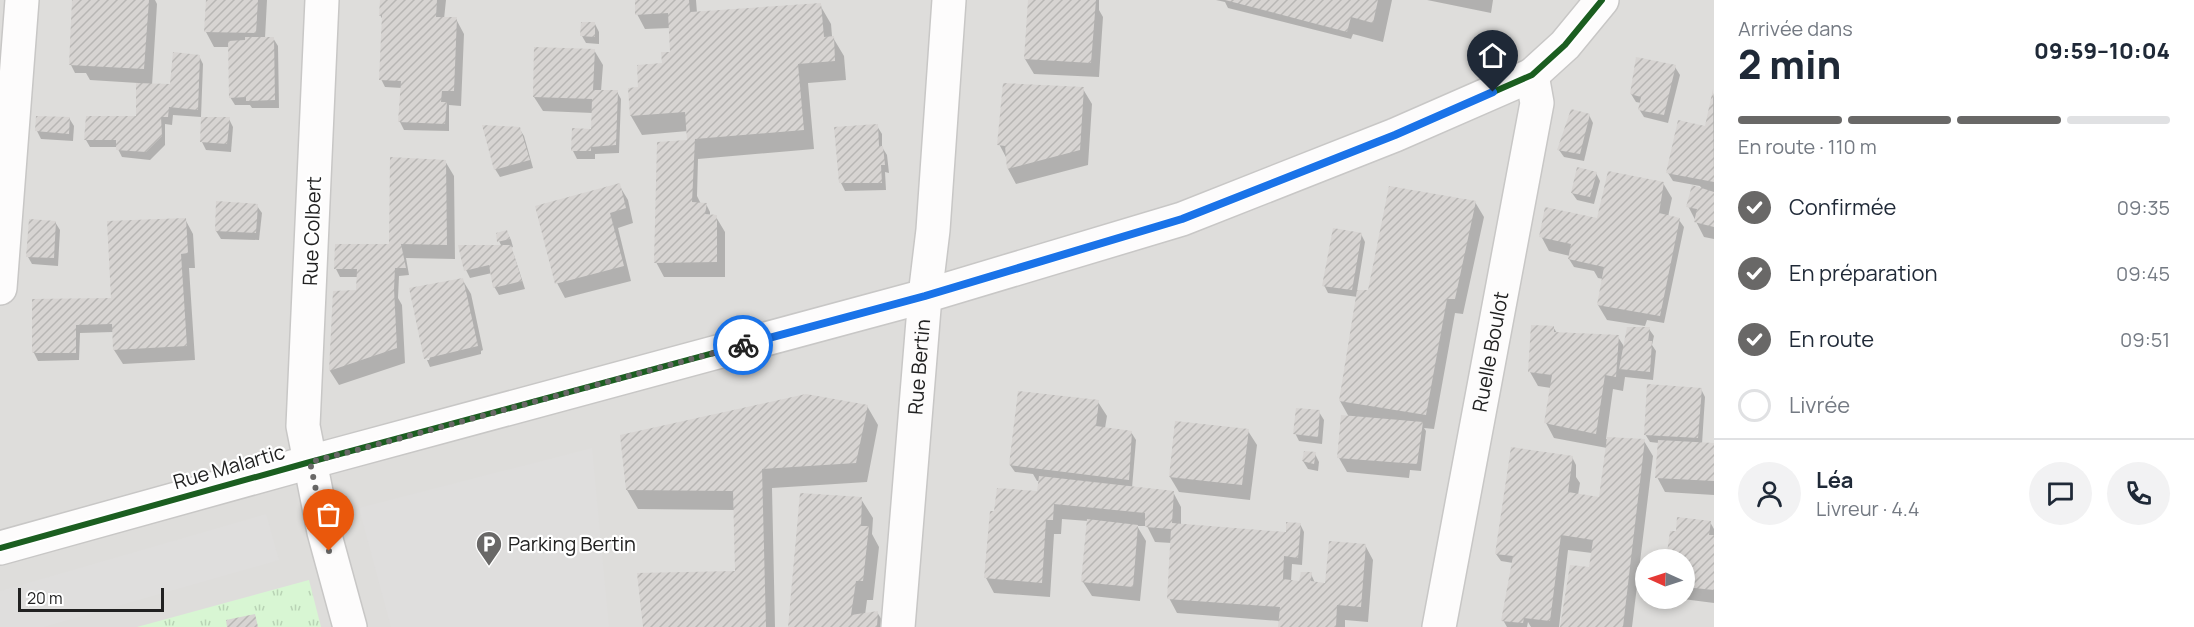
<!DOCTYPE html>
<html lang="fr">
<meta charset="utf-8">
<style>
body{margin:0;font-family:Manrope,sans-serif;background:#f2f2f3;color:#1f2937;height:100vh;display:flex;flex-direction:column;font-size:22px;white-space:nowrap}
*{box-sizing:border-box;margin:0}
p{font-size:20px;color:#747a83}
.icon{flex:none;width:33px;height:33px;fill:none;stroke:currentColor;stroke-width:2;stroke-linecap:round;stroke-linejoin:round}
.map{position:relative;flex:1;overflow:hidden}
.details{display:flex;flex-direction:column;background:#fff;width:480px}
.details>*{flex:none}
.needle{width:39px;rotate:273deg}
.tools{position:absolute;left:1635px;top:549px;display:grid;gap:12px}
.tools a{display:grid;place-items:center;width:60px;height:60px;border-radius:50%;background:#fff;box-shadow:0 3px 9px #0003;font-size:30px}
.scale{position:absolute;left:18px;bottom:15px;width:146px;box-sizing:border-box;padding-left:6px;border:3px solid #212121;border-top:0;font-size:16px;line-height:21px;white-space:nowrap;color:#212121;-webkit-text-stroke:4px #fff;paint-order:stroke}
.pin{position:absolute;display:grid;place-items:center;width:51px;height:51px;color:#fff;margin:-62px -26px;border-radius:50% 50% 50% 0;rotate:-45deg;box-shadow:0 0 6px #0007}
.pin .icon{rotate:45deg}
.courier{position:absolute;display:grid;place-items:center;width:60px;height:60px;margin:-30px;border:4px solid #1a73e8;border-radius:50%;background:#fff;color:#222;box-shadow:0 2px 8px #0007}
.head em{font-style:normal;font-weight:800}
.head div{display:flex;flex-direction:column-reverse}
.head{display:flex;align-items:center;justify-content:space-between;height:102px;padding:0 24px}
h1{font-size:39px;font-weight:800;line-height:45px}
.bar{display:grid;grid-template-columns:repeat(4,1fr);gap:9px 6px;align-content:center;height:72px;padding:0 24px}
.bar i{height:8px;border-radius:4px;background:#e0e1e3}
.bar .selected{background:#696867}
.bar p{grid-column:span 4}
.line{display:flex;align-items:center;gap:15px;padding:0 24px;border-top:2px solid #e0e1e3}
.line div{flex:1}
.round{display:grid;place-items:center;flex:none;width:63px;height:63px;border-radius:32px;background:#f2f2f3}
ol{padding:0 24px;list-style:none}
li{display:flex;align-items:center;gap:18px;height:66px}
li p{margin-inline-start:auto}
li .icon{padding:6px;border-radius:50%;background:#696867;color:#fff;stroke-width:4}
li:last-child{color:#747a83}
li i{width:33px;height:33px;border:3px solid #e0e1e3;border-radius:50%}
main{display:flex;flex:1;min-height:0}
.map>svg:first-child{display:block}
.residential{fill:#dedddb;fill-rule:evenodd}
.park{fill:url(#park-tufts)}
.parking{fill:#dfdedd}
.shadow{fill:#0003}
.building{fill:url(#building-hatch)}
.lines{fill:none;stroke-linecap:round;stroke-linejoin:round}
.minor-casing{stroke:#c8c7c6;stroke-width:36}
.minor{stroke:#fdfcfc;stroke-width:33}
.cycleway-casing{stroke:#fff;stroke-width:10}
.cycleway{stroke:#1b5e20;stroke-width:6}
.done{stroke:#696867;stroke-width:6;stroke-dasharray:0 10.8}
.route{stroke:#1a73e8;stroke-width:8}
.labels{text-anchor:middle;stroke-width:4.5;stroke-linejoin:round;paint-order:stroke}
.street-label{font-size:20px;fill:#212121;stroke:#fff}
.poi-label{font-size:20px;fill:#212121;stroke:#fff;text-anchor:start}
</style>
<main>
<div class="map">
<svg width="1714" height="627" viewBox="0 0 1714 627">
<defs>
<pattern id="park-tufts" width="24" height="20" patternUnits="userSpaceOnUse" patternTransform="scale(1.5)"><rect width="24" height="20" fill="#d8f6d3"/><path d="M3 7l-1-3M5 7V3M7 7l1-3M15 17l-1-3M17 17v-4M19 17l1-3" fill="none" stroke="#b9d3b5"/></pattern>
<pattern id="building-hatch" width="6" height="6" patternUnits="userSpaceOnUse" patternTransform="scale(1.5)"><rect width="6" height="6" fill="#d7d4d2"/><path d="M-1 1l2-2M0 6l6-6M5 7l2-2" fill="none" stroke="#b8b6b4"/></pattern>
</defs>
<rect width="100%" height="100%" fill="#efedea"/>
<!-- residential -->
<path class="residential" d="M0,0h1714v627h-1714zM1646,560h38v38h-38z"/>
<!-- park -->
<polygon class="park" points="309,580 321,627 137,627"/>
<!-- parking -->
<g class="parking">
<polygon points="592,448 609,627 391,627 359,508"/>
<polygon points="266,514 279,560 44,627 0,627 0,591"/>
</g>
<!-- shadow -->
<g class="shadow">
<polygon points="74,0 155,0 157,4 152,85 172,86 199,56 203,64 201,117 173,115 172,125 165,124 165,145 150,160 122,157 117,147 90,147 86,140 138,118 138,83 90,80 86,73 75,73 71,65"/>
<polygon points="208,0 267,0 265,38 273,38 278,46 279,108 252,108 250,105 235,105 230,97 230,47 214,47 206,32"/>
<polygon points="381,0 446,0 444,19 456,19 464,34 461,106 449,105 449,131 404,130 400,122 402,88 385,87 381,79 383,20 380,15"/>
<polygon points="636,0 696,0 697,13 820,5 831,24 832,36 844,56 846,80 808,83 814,149 698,159 697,196 701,204 706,204 710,212 710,216 716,217 725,232 725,277 664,277 656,262 689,141 688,131 642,135 631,116 630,90 640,89 672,53 670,28 645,29 637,14"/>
<polygon points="1030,0 1099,0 1099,10 1103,17 1099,77 1034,74 1025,59"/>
<polygon points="1216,0 1392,0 1383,42 1353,34 1351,39 1228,8 1225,2"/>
<polygon points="1427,0 1493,0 1491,13"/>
<polygon points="595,24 599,32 599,44 586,43 582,36"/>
<polygon points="594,50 603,65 601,91 617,92 621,99 619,153 595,154 595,159 577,159 573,151 593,130 593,113 543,111 534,97"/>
<polygon points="1675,67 1680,75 1668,123 1644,117 1639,109 1641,103 1636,102 1631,94"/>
<polygon points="1083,89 1092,104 1088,165 1016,184 1008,169 1007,159 999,144"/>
<polygon points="1714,93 1714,239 1704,237 1688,206 1703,190 1700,186 1673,181 1668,173 1706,131"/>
<polygon points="1589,115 1593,123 1584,161 1564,157 1559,150"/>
<polygon points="69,118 74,126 73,141 41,139 37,131"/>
<polygon points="229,119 233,127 231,152 206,150 202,142"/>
<polygon points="877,126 882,134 882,147 887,155 889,173 885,172 886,190 845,191 841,183"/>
<polygon points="519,128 524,136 533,168 500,177 495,169"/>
<polygon points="445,161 454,176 455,259 406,258 409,275 399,276 398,298 402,305 405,363 339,385 330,371 334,293 359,292 358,277 340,277 336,269 392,246"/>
<polygon points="1596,173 1600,181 1594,204 1577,200 1572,193"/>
<polygon points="1663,183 1672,198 1668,217 1679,220 1684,227 1664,323 1647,320 1645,326 1607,320 1598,305 1603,279 1598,278 1594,271 1574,267 1569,259 1570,256 1549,251 1541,236 1598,219"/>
<polygon points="619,185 628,200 633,223 618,228 631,281 565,298 557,283"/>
<polygon points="1475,202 1484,217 1463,314 1455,313 1434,429 1424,428 1426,431 1421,471 1410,470 1409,478 1347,472 1339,458 1349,417 1340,401 1358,297 1328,293 1324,285 1361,234 1365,242 1357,291 1370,292"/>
<polygon points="257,206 262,213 259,240 221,239 216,231"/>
<polygon points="185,219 193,234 195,268 189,268 195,360 123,364 114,350 113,332 80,333 79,360 38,361 34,353 112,299"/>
<polygon points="55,222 60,230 58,266 32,264 28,257"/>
<polygon points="507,232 511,240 513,247 510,248 514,255 525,289 499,295 495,288 492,273 470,278 466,270 502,247 499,241"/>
<polygon points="462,279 471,294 483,350 481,351 481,354 430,367 427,360 429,360"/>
<polygon points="1553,327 1557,333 1618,337 1625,348 1649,329 1654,336 1652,345 1656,351 1653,380 1625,377 1623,391 1613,389 1606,439 1644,441 1653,456 1632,627 1562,627 1590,572 1592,553 1568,550 1559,627 1531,627 1528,622 1527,627 1507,627 1503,620 1513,563 1501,561 1496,554 1572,457 1576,465 1576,477 1580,483 1578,495 1600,498 1607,448 1554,438 1546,423 1551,388 1538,386 1530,372"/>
<polygon points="1701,389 1705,397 1702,444 1714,444 1714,495 1665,492 1657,477 1659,443 1650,442 1645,434"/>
<polygon points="1098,402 1107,416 1105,428 1131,432 1136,440 1132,488 1173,492 1181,507 1181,525 1287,533 1300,524 1304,532 1302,565 1292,564 1291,581 1301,582 1311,574 1315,583 1326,584 1365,545 1373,560 1368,622 1345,620 1345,627 1279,627 1280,621 1177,613 1169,598 1172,543 1155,542 1147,526 1137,526 1146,541 1140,601 1092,596 1083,582 1088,521 1062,519 1061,534 1054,534 1050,597 994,593 986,578 1038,493 1040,481 1037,481 1033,474 1015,472 1010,465"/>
<polygon points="867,406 878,425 867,482 772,488 775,627 644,627 737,573 735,510 638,509 627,490"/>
<polygon points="1319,412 1324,420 1322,444 1299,441 1295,433"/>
<polygon points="1248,431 1257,445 1250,500 1179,492 1170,477"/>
<polygon points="1315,454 1319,462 1318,471 1308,469 1303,461"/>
<polygon points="861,499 873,518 872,534 879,547 873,600 867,600 865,615 877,612 886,627 790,627"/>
<polygon points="1710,522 1714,529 1714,603 1675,598 1684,598 1684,560 1677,532"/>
</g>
<!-- building -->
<g class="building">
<polygon points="72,0 149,0 144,69 69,65"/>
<polygon points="206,0 258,0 256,33 204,32"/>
<polygon points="380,0 437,0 436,17 457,17 454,91 442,91 441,102 447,102 445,124 398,122 401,81 379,80 382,15 379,16"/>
<polygon points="635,0 689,0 690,12 821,3 824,37 834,36 835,61 798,64 804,130 695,139 692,202 707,203 705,214 717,215 717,262 654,263 657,142 687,140 685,112 630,116 628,88 638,87 637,65 662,63 661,52 670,52 668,13 635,15"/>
<polygon points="1028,0 1096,0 1091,63 1024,59"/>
<polygon points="1225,0 1378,0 1373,23 1351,17 1347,32"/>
<polygon points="581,22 595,22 595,37 580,36"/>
<polygon points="245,37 274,37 275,100 246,101 246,97 229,98 228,41 245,40"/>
<polygon points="534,47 595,49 593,90 618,90 616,145 591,147 591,151 571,151 572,128 591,129 592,99 533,97"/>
<polygon points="173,52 200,55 198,110 169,107 168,117 161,117 162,136 146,152 116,150 116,140 84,140 86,116 136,116 136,83 170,84"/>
<polygon points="1636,57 1676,65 1664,115 1638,110 1641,97 1630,94"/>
<polygon points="1003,83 1084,87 1080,150 1007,169 1005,146 997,145"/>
<polygon points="1713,89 1714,182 1666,173 1678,120 1705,126"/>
<polygon points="1571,109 1590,114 1580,154 1557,150"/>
<polygon points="36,116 70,117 69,134 35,131"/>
<polygon points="201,117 230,117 227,144 200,142"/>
<polygon points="878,124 879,146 883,146 885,165 881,165 882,183 839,183 834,127"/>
<polygon points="482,125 520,127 530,160 494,170"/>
<polygon points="390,157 446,160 447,245 401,244 406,268 395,268 394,289 397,348 329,371 333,291 356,290 357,269 334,269 335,244 389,244"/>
<polygon points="1577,167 1597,172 1590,197 1571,193"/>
<polygon points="1608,171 1664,182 1659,213 1680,218 1660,316 1597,305 1604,267 1568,259 1571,244 1539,237 1545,207 1597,218"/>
<polygon points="620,183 626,208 610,213 624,266 555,284 535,206"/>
<polygon points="1692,185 1714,192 1714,227 1694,222 1697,209 1686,207"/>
<polygon points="1389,186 1476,201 1455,299 1447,299 1426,415 1339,401 1357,290 1368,290"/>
<polygon points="216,201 258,204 256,233 215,231"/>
<polygon points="186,218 188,253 181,254 187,346 113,350 112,324 76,325 76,353 32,353 32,299 111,298 107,221"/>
<polygon points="29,219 56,221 54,258 26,257"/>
<polygon points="1333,228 1362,233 1352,290 1322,286"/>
<polygon points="507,230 510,239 497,242 496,233"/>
<polygon points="458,245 511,245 522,281 493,288 489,265 464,271"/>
<polygon points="463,278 478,346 424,359 409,288"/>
<polygon points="1531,325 1554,326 1554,332 1619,335 1616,377 1605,375 1596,434 1544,423 1552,375 1528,372"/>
<polygon points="1627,327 1650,327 1648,341 1652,341 1650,372 1619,369"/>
<polygon points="1647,384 1702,388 1698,438 1644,435"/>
<polygon points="1018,391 1099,400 1096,426 1132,431 1129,480 1009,465"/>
<polygon points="806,394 868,405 856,463 762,469 766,627 643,627 637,573 735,571 733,491 626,490 620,435"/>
<polygon points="1296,408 1320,410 1318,437 1293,434"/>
<polygon points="1341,415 1423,422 1417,464 1337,458"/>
<polygon points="1175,421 1249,429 1242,485 1169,477"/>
<polygon points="1607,437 1645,439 1623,627 1560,627 1570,565 1589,567 1593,540 1561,535 1550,621 1524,618 1523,623 1501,621 1513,556 1495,554 1511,447 1573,456 1568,492 1599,497"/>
<polygon points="1658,440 1714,443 1714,481 1655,478"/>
<polygon points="1304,451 1316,452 1314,464 1302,461"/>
<polygon points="1039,476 1174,491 1172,523 1286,532 1286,522 1301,523 1298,558 1284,556 1283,579 1299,581 1301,572 1312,572 1311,581 1325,583 1329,541 1366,544 1361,607 1337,605 1336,627 1278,627 1280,607 1167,599 1171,529 1145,527 1145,513 1054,504 1053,520 1046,520 1042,583 984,578 990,511 994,511 997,488 1037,491"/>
<polygon points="800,493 862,497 861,526 869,526 863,581 856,581 851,615 878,611 877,627 788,627"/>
<polygon points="1677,517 1711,521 1709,535 1714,535 1714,590 1684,587 1684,560 1666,560 1670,531 1676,531"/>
<polygon points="1087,519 1138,525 1133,587 1081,582"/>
<polygon points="255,614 258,627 227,627 226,620"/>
</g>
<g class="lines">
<!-- minor casing -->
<g class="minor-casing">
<g id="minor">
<polyline points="322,0 303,426 324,532 350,627"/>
<polyline points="0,288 22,0"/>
<polyline points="0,548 310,462 925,296 1182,219 1395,135 1532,75 1565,45 1602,0"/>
<path id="s1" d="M898,627l27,-331 8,-66 16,-230"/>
<path id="s2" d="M1439,627l98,-524 -5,-28"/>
</g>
</g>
<!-- minor -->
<use href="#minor" class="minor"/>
<!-- cycleway casing -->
<g class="cycleway-casing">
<polyline id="cycleway" points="0,548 310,462 925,296 1182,219 1395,135 1532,75 1565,45 1602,0"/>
</g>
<!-- cycleway -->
<use href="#cycleway" class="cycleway"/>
</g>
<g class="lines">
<!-- done -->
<polyline class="done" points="329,551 310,462 357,450 743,345"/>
<!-- route -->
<polyline class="route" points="743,345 925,296 1182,219 1395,135 1493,92"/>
</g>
<!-- icons -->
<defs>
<g id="parking-pin" transform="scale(1.35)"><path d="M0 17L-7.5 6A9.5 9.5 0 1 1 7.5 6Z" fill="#696867" stroke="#fff"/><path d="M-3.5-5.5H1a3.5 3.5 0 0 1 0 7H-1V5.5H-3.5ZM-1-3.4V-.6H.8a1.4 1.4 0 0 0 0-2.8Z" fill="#fff"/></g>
</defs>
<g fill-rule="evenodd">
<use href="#parking-pin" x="489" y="544"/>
</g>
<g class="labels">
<!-- street labels -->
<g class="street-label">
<text transform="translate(312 231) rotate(-88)" y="7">Rue Colbert</text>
<text dy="7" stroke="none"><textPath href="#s2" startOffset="280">Ruelle Boulot</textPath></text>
<text dy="7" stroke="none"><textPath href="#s1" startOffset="261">Rue Bertin</textPath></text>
<text transform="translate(229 467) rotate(-16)" y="7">Rue Malartic</text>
</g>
<!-- poi labels -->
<g class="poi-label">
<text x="508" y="551">Parking Bertin</text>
</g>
</g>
</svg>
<div class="tools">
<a><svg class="needle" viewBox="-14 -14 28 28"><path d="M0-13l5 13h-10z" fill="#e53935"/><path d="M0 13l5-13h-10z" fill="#747a83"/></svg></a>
</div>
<div class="scale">20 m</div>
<div class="pin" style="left:329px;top:551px;background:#ea580c"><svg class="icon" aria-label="bag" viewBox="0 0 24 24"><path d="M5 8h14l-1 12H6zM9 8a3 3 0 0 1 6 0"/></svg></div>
<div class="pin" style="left:1493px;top:92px;background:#1f2937"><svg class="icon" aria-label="home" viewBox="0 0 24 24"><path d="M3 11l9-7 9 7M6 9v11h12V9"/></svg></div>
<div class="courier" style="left:743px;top:345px"><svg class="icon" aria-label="bike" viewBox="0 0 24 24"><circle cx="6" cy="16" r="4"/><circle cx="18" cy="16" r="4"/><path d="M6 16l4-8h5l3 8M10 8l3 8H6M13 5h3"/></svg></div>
</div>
<section class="details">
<div class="head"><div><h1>2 min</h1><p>Arrivée dans</p></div><em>09:59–10:04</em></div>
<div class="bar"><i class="selected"></i><i class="selected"></i><i class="selected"></i><i></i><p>En route · 110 m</p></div>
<ol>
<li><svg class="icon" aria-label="check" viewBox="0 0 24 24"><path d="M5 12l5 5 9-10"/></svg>Confirmée<p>09:35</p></li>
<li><svg class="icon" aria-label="check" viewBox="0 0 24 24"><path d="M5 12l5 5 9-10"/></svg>En préparation<p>09:45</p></li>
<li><svg class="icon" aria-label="check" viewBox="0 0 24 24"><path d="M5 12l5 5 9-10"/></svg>En route<p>09:51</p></li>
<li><i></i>Livrée</li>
</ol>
<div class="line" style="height:108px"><a class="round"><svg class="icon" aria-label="person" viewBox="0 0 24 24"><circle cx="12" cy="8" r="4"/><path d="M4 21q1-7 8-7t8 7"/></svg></a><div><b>Léa</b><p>Livreur · 4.4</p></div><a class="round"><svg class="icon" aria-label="chat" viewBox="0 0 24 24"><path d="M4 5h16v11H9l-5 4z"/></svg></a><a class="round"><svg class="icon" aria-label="phone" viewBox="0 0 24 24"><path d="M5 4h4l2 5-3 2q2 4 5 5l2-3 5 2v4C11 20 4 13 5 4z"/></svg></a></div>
</section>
</main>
